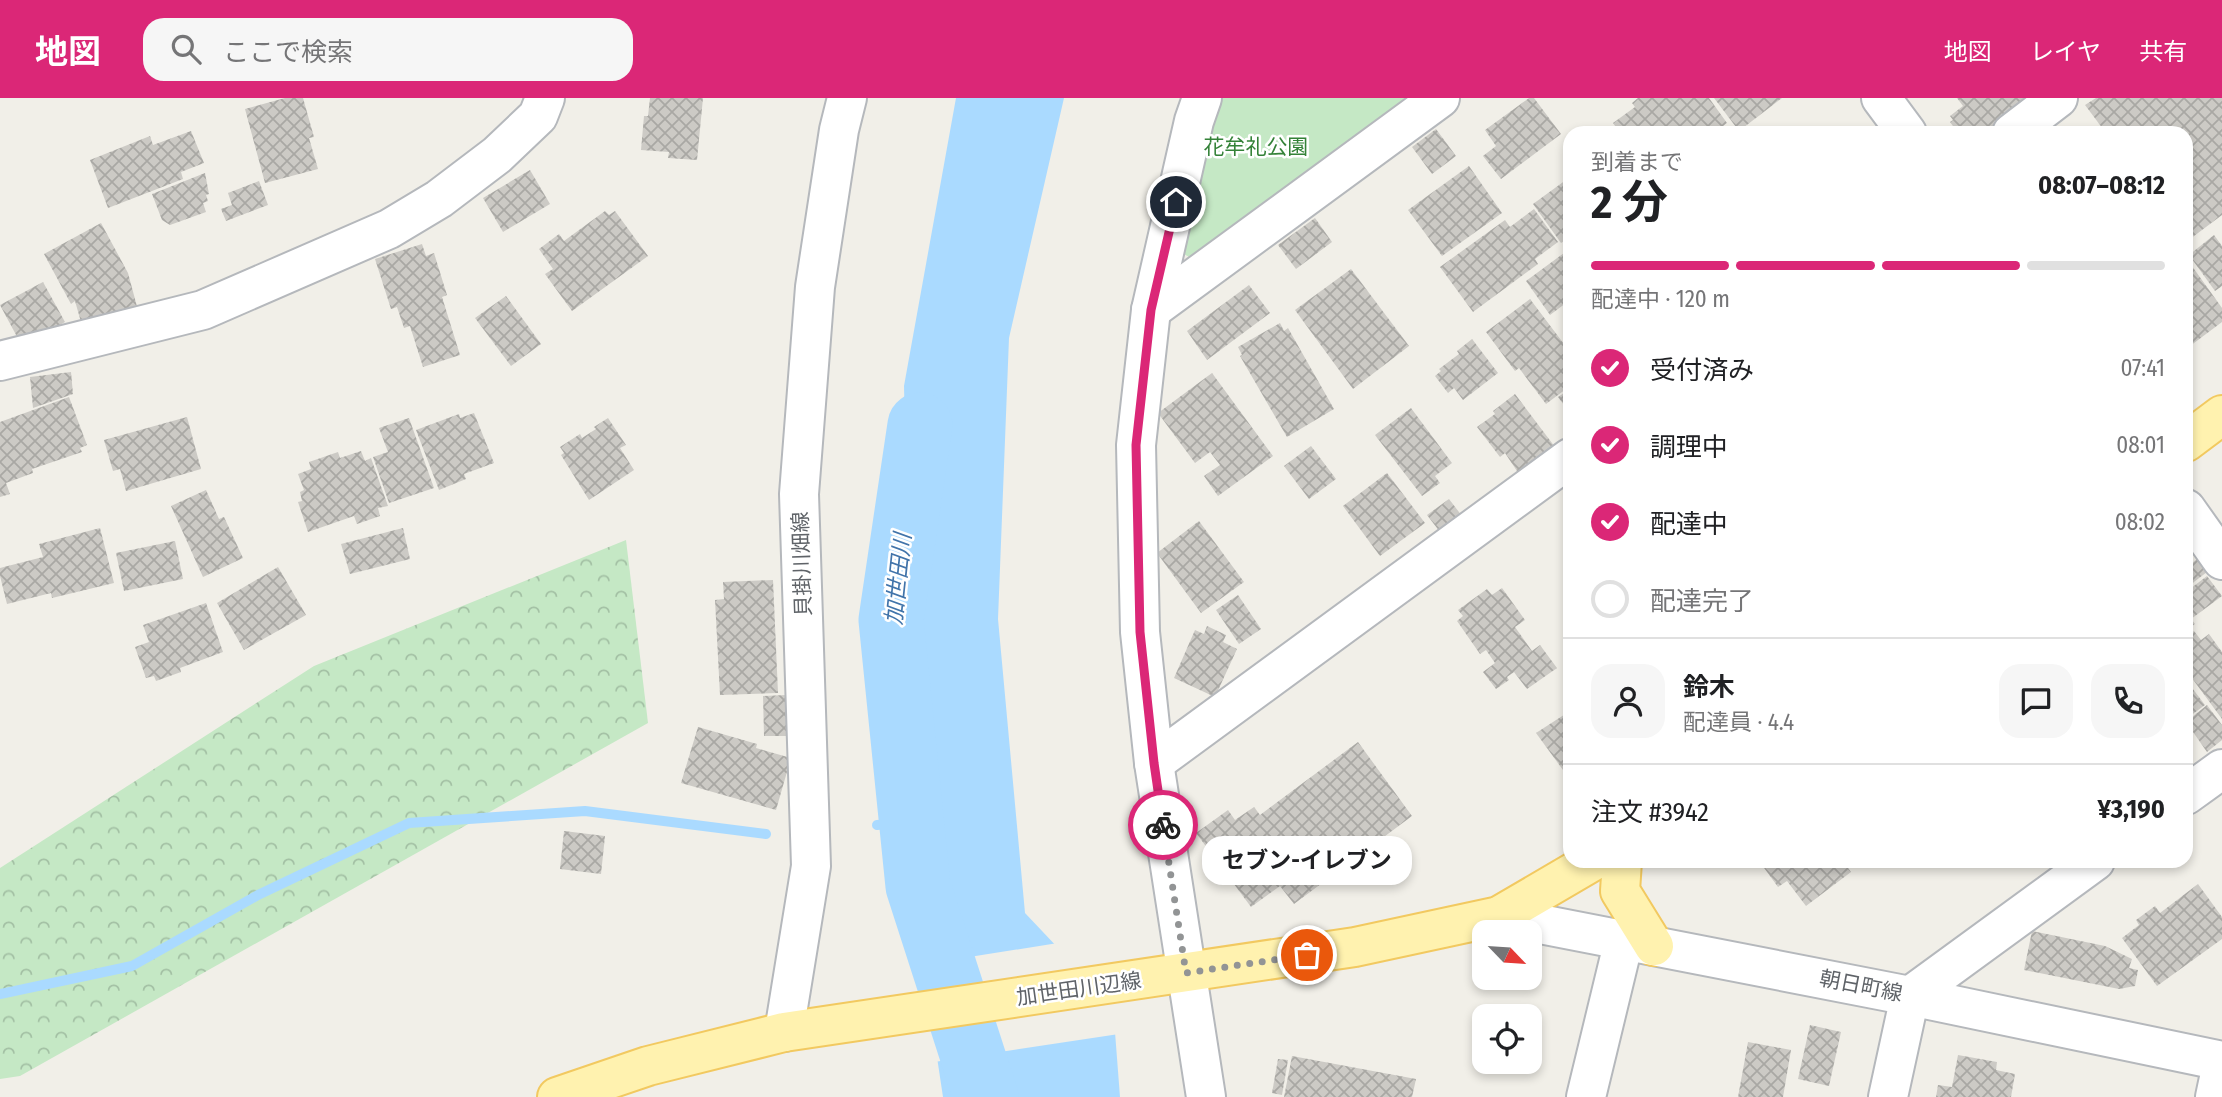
<!DOCTYPE html>
<html lang="ja">
<meta charset="utf-8">
<style>
body{margin:0;font-family:"Fira Sans Condensed","Noto Sans JP",sans-serif;background:#f6f6f6;color:#202124;height:100vh;display:flex;flex-direction:column;font-size:26px;white-space:nowrap}
*{box-sizing:border-box;margin:0}
p{font-size:23px;color:#757577}
.icon{flex:none;width:38px;height:38px;fill:none;stroke:currentColor;stroke-width:2;stroke-linecap:round;stroke-linejoin:round}
.map{position:relative;flex:1;overflow:hidden}
.details{position:absolute;left:1563px;top:28px;width:630px;height:742px;display:flex;flex-direction:column;background:#fff;border-radius:21px;box-shadow:0 4px 10px #0003}
.details>*{flex:none}
.needle{width:46px;rotate:115deg}
.controls{position:absolute;left:1472px;top:822px;display:grid;gap:14px}
.controls a{display:grid;place-items:center;width:70px;height:70px;border-radius:14px;background:#fff;box-shadow:0 4px 10px #0003;font-size:35px}
.pin{position:absolute;display:grid;place-items:center;width:60px;height:60px;color:#fff;margin:-30px;border:4px solid #fff;border-radius:50%;box-shadow:0 2px 7px #0007}
.courier{position:absolute;display:grid;place-items:center;width:70px;height:70px;margin:-35px;border:5px solid #db2777;border-radius:50%;background:#fff;color:#222;box-shadow:0 2px 9px #0007}
.bubble{position:absolute;height:49px;border-radius:21px;background:#fff;box-shadow:0 4px 10px #0003;font-size:23px;font-weight:700;line-height:49px;text-align:center}
.headline em{font-style:normal;font-weight:700}
.headline div{display:flex;flex-direction:column-reverse}
.headline{display:flex;align-items:center;justify-content:space-between;height:119px;padding:0 28px}
h1{font-size:46px;font-weight:700;line-height:52px}
.bar{display:grid;grid-template-columns:repeat(4,1fr);gap:10px 7px;align-content:center;height:84px;padding:0 28px}
.bar i{height:9px;border-radius:5px;background:#e0e0e0}
.bar .active{background:#db2777}
.bar p{grid-column:span 4}
.line{display:flex;align-items:center;gap:18px;padding:0 28px;border-top:2px solid #e0e0e0}
.line div{flex:1}
.round{display:grid;place-items:center;flex:none;width:74px;height:74px;border-radius:21px;background:#f6f6f6}
ol{padding:0 28px;list-style:none}
li{display:flex;align-items:center;gap:21px;height:77px}
li p{margin-inline-start:auto}
li .icon{padding:7px;border-radius:50%;background:#db2777;color:#fff;stroke-width:4}
li:last-child{color:#757577}
li i{width:38px;height:38px;border:4px solid #e0e0e0;border-radius:50%}
header{display:flex;align-items:center;gap:42px;box-sizing:border-box;height:98px;padding:0 35px;background:#db2777;color:#fff}
header strong{font-size:33px}
nav{display:flex;gap:38px;margin-inline-start:auto;font-size:24px}
.search{width:490px;height:63px;background:#f6f6f6;display:flex;align-items:center;gap:18px;box-sizing:border-box;padding:0 24px;border-radius:21px;color:#757577;font-size:26px}
.map>svg:first-child{display:block}
.forest{fill:url(#forest-crowns)}
.green{fill:#c5e8c5}
.water{fill:#aadaff}
.pier{fill:#f1efe8}
.lines{fill:none;stroke-linecap:round;stroke-linejoin:round}
.stream{stroke:#aadaff;stroke-width:10}
.river{stroke:#aadaff;stroke-width:65}
.building{fill:url(#building-cross-hatch)}
.minor-casing{stroke:#b5b8bc;stroke-width:42}
.major-casing{stroke:#f2c960;stroke-width:42}
.minor{stroke:#fff;stroke-width:38}
.major{stroke:#fff2af;stroke-width:38}
.done{stroke:#929495;stroke-width:7;stroke-dasharray:0 12.6}
.route{stroke:#db2777;stroke-width:9}
.labels{text-anchor:middle;stroke-width:5;stroke-linejoin:round;paint-order:stroke}
.park-label{font-size:21px;fill:#348238;stroke:#fff}
.street-label{font-size:21px;fill:#5f6368;stroke:#fff}
.water-label{font-size:23px;font-style:italic;fill:#4174aa;stroke:#fff}
</style>
<header>
<strong>地図</strong>
<div class="search"><svg class="icon" aria-label="search" viewBox="0 0 24 24"><circle cx="10" cy="10" r="6"/><path d="M15 15l6 6"/></svg>ここで検索</div>
<nav><a>地図</a><a>レイヤ</a><a>共有</a></nav>
</header>
<div class="map">
<svg width="2222" height="999" viewBox="0 0 2222 999">
<defs>
<pattern id="forest-crowns" width="20" height="18" patternUnits="userSpaceOnUse" patternTransform="scale(1.75)"><rect width="20" height="18" fill="#c5e8c5"/><path d="M2 6a3 3 0 1 1 6 0M12 15a3 3 0 1 1 6 0" fill="none" stroke="#a3c0a4"/></pattern>
<pattern id="building-cross-hatch" width="8" height="8" patternUnits="userSpaceOnUse" patternTransform="scale(1.75)"><rect width="8" height="8" fill="#cccac5"/><path d="M0 0l8 8M0 8l8-8" fill="none" stroke="#a9a8a4"/></pattern>
</defs>
<rect width="100%" height="100%" fill="#f1efe8"/>
<!-- forest -->
<polygon class="forest" points="626,442 648,625 20,978 0,981 0,770 314,568"/>
<!-- green -->
<polygon class="green" points="1216,0 1407,0 1189,159 1179,153"/>
<!-- water -->
<polygon class="water" points="956,0 1064,0 1009,240 998,521 1025,815 1113,908 1120,999 943,999 916,820 904,288"/>
<!-- pier -->
<polygon class="pier" points="1058,845 1116,906 1119,936 934,964 919,867"/>
<g class="lines">
<!-- stream -->
<g class="stream">
<polyline points="877,727 912,724"/>
<polyline points="0,896 132,868 258,797 409,725 585,713 766,736"/>
</g>
<!-- river -->
<polyline class="river" points="920,327 891,522 918,788 986,999"/>
</g>
<!-- building -->
<g class="building">
<polygon points="285,0 303,0 314,39 309,40 318,71 265,85 245,11"/>
<polygon points="650,0 703,0 697,62 668,60 669,54 641,52 644,18 648,18"/>
<polygon points="1529,0 1534,0 1561,36 1501,81 1483,58 1496,48 1485,32"/>
<polygon points="1638,0 1709,0 1727,25 1714,35 1620,35 1613,25 1635,9 1632,5"/>
<polygon points="1714,0 1782,0 1739,33"/>
<polygon points="1957,0 2023,0 2025,3 1983,35 1958,35 1950,24 1953,22 1950,18 1963,8"/>
<polygon points="2096,0 2222,0 2222,117 2186,144 2186,35 2106,35 2085,7"/>
<polygon points="1436,31 1456,58 1432,76 1412,49"/>
<polygon points="191,33 204,65 181,74 183,81 108,110 90,62 150,38 153,47"/>
<polygon points="1469,68 1502,115 1442,158 1408,112"/>
<polygon points="530,72 550,106 503,134 483,100"/>
<polygon points="205,75 209,96 206,97 208,103 203,105 206,114 170,127 162,122 152,96"/>
<polygon points="1570,79 1570,139 1561,145 1533,106"/>
<polygon points="259,83 268,107 226,123 221,111 232,107 228,95"/>
<polygon points="1534,111 1558,144 1535,161 1538,166 1473,214 1440,169 1505,122 1510,129"/>
<polygon points="605,113 609,117 615,113 648,158 572,213 545,176 553,171 539,151 559,136 564,143"/>
<polygon points="1315,120 1332,144 1296,171 1278,147"/>
<polygon points="101,125 128,175 139,216 83,231 75,203 71,206 44,156"/>
<polygon points="2214,137 2222,148 2222,188 2215,193 2189,157"/>
<polygon points="422,146 426,158 434,155 447,197 442,199 460,257 423,269 410,228 404,230 397,209 391,211 375,161"/>
<polygon points="1564,155 1567,159 1570,157 1570,202 1550,217 1526,183"/>
<polygon points="2189,164 2222,210 2222,224 2186,251 2186,166"/>
<polygon points="1351,171 1409,248 1353,291 1295,212"/>
<polygon points="43,184 65,224 22,248 0,207"/>
<polygon points="1249,187 1270,215 1207,262 1187,233"/>
<polygon points="506,198 541,246 511,268 475,220"/>
<polygon points="1530,201 1570,254 1570,288 1546,306 1519,270 1515,273 1486,234"/>
<polygon points="1280,225 1284,233 1288,230 1334,311 1287,339 1240,258 1242,257 1238,249"/>
<polygon points="1472,241 1498,275 1463,302 1454,290 1448,295 1435,278 1441,273 1439,271 1459,256 1457,253"/>
<polygon points="71,274 73,296 33,310 30,279"/>
<polygon points="1212,275 1273,358 1218,398 1204,378 1220,367 1210,354 1195,365 1158,315"/>
<polygon points="1570,291 1570,315 1558,299"/>
<polygon points="1515,296 1555,349 1519,376 1505,355 1500,359 1477,329 1495,316 1493,313"/>
<polygon points="69,299 87,347 80,350 82,354 32,371 33,375 6,385 10,396 0,399 0,324"/>
<polygon points="1411,310 1452,365 1435,378 1440,385 1422,398 1375,337"/>
<polygon points="474,315 494,365 464,376 466,381 439,392 416,332 459,316 460,320"/>
<polygon points="187,319 201,371 126,393 120,371 113,373 104,342"/>
<polygon points="409,320 434,390 389,405 373,359 388,354 379,330"/>
<polygon points="608,320 626,347 620,350 634,372 589,402 561,357 564,355 560,349 580,336 582,340 596,331 594,329"/>
<polygon points="1311,348 1336,381 1309,401 1284,368"/>
<polygon points="361,353 365,363 371,360 388,408 378,410 380,418 357,426 354,418 308,434 298,404 302,403 300,394 304,392 298,376 311,371 309,364 338,354 340,360"/>
<polygon points="1387,375 1425,425 1380,458 1343,408"/>
<polygon points="206,392 219,421 224,419 243,460 203,479 171,408"/>
<polygon points="1449,401 1462,418 1440,434 1427,417"/>
<polygon points="1199,423 1244,484 1201,515 1157,455"/>
<polygon points="100,430 114,485 52,500 51,495 7,506 0,478 0,470 43,459 39,446"/>
<polygon points="403,430 410,461 350,476 341,446"/>
<polygon points="175,443 183,481 124,493 116,455"/>
<polygon points="2197,461 2207,470 2207,474 2186,490 2186,470"/>
<polygon points="278,469 306,517 244,552 217,505"/>
<polygon points="2207,478 2222,498 2191,521 2195,526 2186,532 2186,494"/>
<polygon points="773,482 778,595 720,597 715,502 724,501 723,484"/>
<polygon points="1502,490 1525,522 1515,529 1532,553 1540,547 1557,570 1527,591 1514,574 1507,579 1509,582 1496,591 1483,574 1495,565 1486,552 1480,556 1457,523 1463,518 1458,512 1487,491 1492,497"/>
<polygon points="1238,497 1261,531 1239,546 1216,512"/>
<polygon points="206,505 223,554 180,570 181,574 156,583 154,578 146,580 135,549 149,544 143,527"/>
<polygon points="1207,528 1226,537 1223,544 1237,551 1215,599 1174,580 1195,532 1204,536"/>
<polygon points="2194,533 2201,542 2209,536 2222,554 2222,621 2186,572 2186,540"/>
<polygon points="2186,582 2205,607 2186,621"/>
<polygon points="786,597 786,638 764,638 763,598"/>
<polygon points="2207,607 2222,627 2222,642 2207,654 2186,624"/>
<polygon points="1570,613 1570,667 1563,672 1536,635"/>
<polygon points="698,629 757,646 756,650 791,660 776,712 681,685"/>
<polygon points="1358,644 1412,718 1294,806 1280,788 1251,809 1196,735 1228,712 1235,722 1254,709 1260,717"/>
<polygon points="564,733 605,738 601,776 560,771"/>
<polygon points="1759,763 1843,763 1851,774 1806,808 1787,783 1778,789"/>
<polygon points="2198,786 2222,819 2222,841 2157,888 2122,840 2139,827 2136,822 2155,808 2160,815"/>
<polygon points="2032,833 2105,848 2132,861 2129,870 2138,872 2135,888 2119,891 2024,872"/>
<polygon points="1810,927 1841,934 1829,988 1798,981"/>
<polygon points="1748,944 1791,952 1783,999 1738,999"/>
<polygon points="1958,957 1997,964 1996,972 2015,976 2011,999 1936,999 1938,987 1952,989"/>
<polygon points="1292,958 1416,981 1412,999 1284,999"/>
<polygon points="1278,961 1288,962 1282,997 1272,995"/>
</g>
<g class="lines">
<!-- minor casing -->
<g class="minor-casing">
<g id="minor">
<polyline points="1202,0 1194,23 1151,212 1136,347 1140,534 1154,665 1206,999"/>
<polyline points="1881,0 1907,35"/>
<polyline points="2012,35 2058,0"/>
<polyline points="1151,212 1440,0"/>
<polyline points="0,263 203,212 389,131 439,101 497,57 538,18 545,0"/>
<polyline points="2186,411 2222,462"/>
<polyline points="1154,665 1570,360"/>
<polyline points="2186,697 2222,671"/>
<polyline points="1499,818 1910,898 2222,963"/>
<polyline points="784,934 811,768 799,396 815,189 839,32 847,0"/>
<polyline points="1586,999 1624,842"/>
<polyline points="1888,999 1910,898 2095,763"/>
<polyline points="2215,999 2222,966"/>
</g>
</g>
<!-- major casing -->
<g class="major-casing">
<g id="major">
<polyline points="2186,344 2222,317"/>
<polyline points="1622,763 1620,793 1654,848"/>
<polyline points="557,999 648,968 784,934 1355,849 1499,818 1593,763"/>
</g>
</g>
<!-- minor -->
<use href="#minor" class="minor"/>
<!-- major -->
<use href="#major" class="major"/>
</g>
<g class="lines">
<!-- done -->
<polyline class="done" points="1163,727 1186,875 1307,857"/>
<!-- route -->
<polyline class="route" points="1163,727 1154,665 1140,534 1136,347 1151,212 1176,104"/>
</g>
<g class="labels">
<!-- park labels -->
<g class="park-label">
<text x="1256" y="56">花牟礼公園</text>
</g>
<!-- street labels -->
<g class="street-label">
<text transform="translate(802 466) rotate(-92)" y="7">貝掛川畑線</text>
<text transform="translate(1861 888) rotate(11)" y="7">朝日町線</text>
<text transform="translate(1079 891) rotate(-8)" y="7">加世田川辺線</text>
</g>
<!-- water labels -->
<g class="water-label">
<text transform="translate(898 481) rotate(-84)" y="8">加世田川</text>
</g>
</g>
</svg>
<div class="controls">
<a><svg class="needle" viewBox="-14 -14 28 28"><path d="M0-13l5 13h-10z" fill="#e53935"/><path d="M0 13l5-13h-10z" fill="#757577"/></svg></a>
<a><svg class="icon" aria-label="locate" viewBox="0 0 24 24"><circle cx="12" cy="12" r="6"/><path d="M12 2v4M12 18v4M2 12h4M18 12h4"/></svg></a>
</div>
<div class="pin" style="left:1307px;top:857px;background:#ea580c"><svg class="icon" aria-label="bag" viewBox="0 0 24 24"><path d="M5 8h14l-1 12H6zM9 8a3 3 0 0 1 6 0"/></svg></div>
<div class="pin" style="left:1176px;top:104px;background:#1f2937"><svg class="icon" aria-label="home" viewBox="0 0 24 24"><path d="M3 11l9-7 9 7M6 9v11h12V9"/></svg></div>
<div class="courier" style="left:1163px;top:727px"><svg class="icon" aria-label="bike" viewBox="0 0 24 24"><circle cx="6" cy="16" r="4"/><circle cx="18" cy="16" r="4"/><path d="M6 16l4-8h5l3 8M10 8l3 8H6M13 5h3"/></svg></div>
<div class="bubble" style="left:1202px;top:738px;width:210px">セブン-イレブン</div>
<section class="details">
<div class="headline"><div><h1>2 分</h1><p>到着まで</p></div><em>08:07–08:12</em></div>
<div class="bar"><i class="active"></i><i class="active"></i><i class="active"></i><i></i><p>配達中 · 120 m</p></div>
<ol>
<li><svg class="icon" aria-label="check" viewBox="0 0 24 24"><path d="M5 12l5 5 9-10"/></svg>受付済み<p>07:41</p></li>
<li><svg class="icon" aria-label="check" viewBox="0 0 24 24"><path d="M5 12l5 5 9-10"/></svg>調理中<p>08:01</p></li>
<li><svg class="icon" aria-label="check" viewBox="0 0 24 24"><path d="M5 12l5 5 9-10"/></svg>配達中<p>08:02</p></li>
<li><i></i>配達完了</li>
</ol>
<div class="line" style="height:126px"><a class="round"><svg class="icon" aria-label="person" viewBox="0 0 24 24"><circle cx="12" cy="8" r="4"/><path d="M4 21q1-7 8-7t8 7"/></svg></a><div><b>鈴木</b><p>配達員 · 4.4</p></div><a class="round"><svg class="icon" aria-label="chat" viewBox="0 0 24 24"><path d="M4 5h16v11H9l-5 4z"/></svg></a><a class="round"><svg class="icon" aria-label="phone" viewBox="0 0 24 24"><path d="M5 4h4l2 5-3 2q2 4 5 5l2-3 5 2v4C11 20 4 13 5 4z"/></svg></a></div>
<div class="line" style="height:91px"><div>注文 #3942</div><b>¥3,190</b></div>
</section>
</div>
